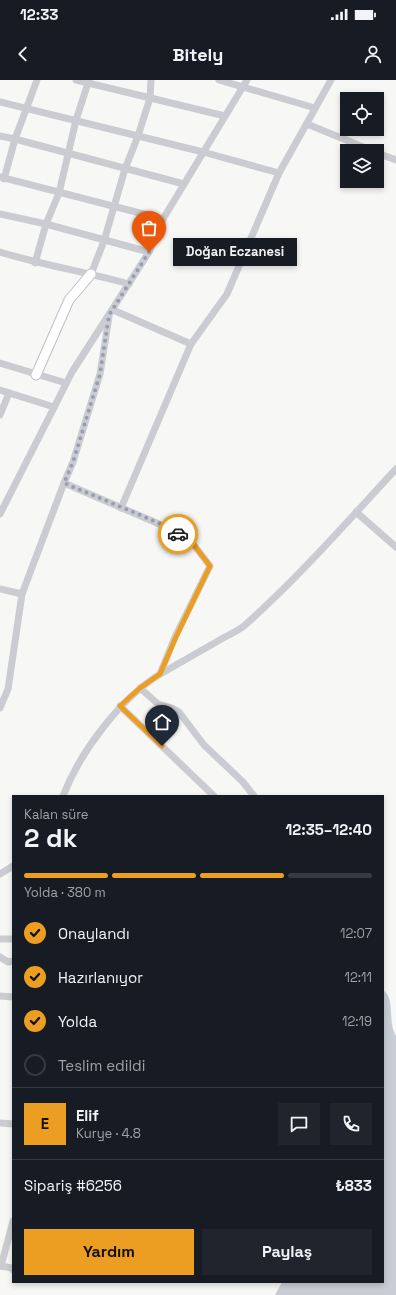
<!DOCTYPE html>
<html lang="tr">
<meta charset="utf-8">
<style>
body{margin:0;font-family:"Space Grotesk",sans-serif;background:#20242c;color:#f1f3f6;height:100vh;display:flex;flex-direction:column;font-size:15px;white-space:nowrap}
*{box-sizing:border-box;margin:0}
p{font-size:13px;color:#9ea1a6}
.icon{flex:none;width:22px;height:22px;fill:none;stroke:currentColor;stroke-width:2;stroke-linecap:round;stroke-linejoin:round}
.map{position:relative;flex:1;overflow:hidden}
.side{position:absolute;left:12px;top:715px;width:372px;height:488px;display:flex;flex-direction:column;background:#171b24;border-radius:0px;box-shadow:0 2px 6px #0003}
.side>*{flex:none}
.buttons{position:absolute;left:340px;top:12px;display:grid;gap:8px}
.buttons a{display:grid;place-items:center;width:44px;height:44px;border-radius:0px;background:#171b24;box-shadow:0 2px 6px #0003;font-size:20px}
.pin{position:absolute;display:grid;place-items:center;width:34px;height:34px;color:#fff;margin:-41px -17px;border-radius:50% 50% 50% 0;rotate:-45deg;box-shadow:0 0 4px #0007}
.pin .icon{rotate:45deg}
.courier{position:absolute;display:grid;place-items:center;width:40px;height:40px;margin:-20px;border:3px solid #ec9e22;border-radius:50%;background:#fff;color:#222;box-shadow:0 1px 5px #0007}
.bubble{position:absolute;height:28px;border-radius:0px;background:#171b24;box-shadow:0 2px 6px #0003;font-size:13px;font-weight:700;line-height:28px;text-align:center}
.head em{font-style:normal;font-weight:700}
.head div{display:flex;flex-direction:column-reverse}
.head{display:flex;align-items:center;justify-content:space-between;height:68px;padding:0 12px}
h1{font-size:26px;font-weight:700;line-height:30px}
.bar{display:grid;grid-template-columns:repeat(4,1fr);gap:6px 4px;align-content:center;height:48px;padding:0 12px}
.bar i{height:5px;border-radius:3px;background:#363941}
.bar .on{background:#ec9e22}
.bar p{grid-column:span 4}
.line{display:flex;align-items:center;gap:10px;padding:0 12px;border-top:1px solid #363941}
.line div{flex:1}
.round{display:grid;place-items:center;flex:none;width:42px;height:42px;border-radius:0px;background:#20242c}
ol{padding:0 12px;list-style:none}
li{display:flex;align-items:center;gap:12px;height:44px}
li p{margin-inline-start:auto}
li .icon{padding:4px;border-radius:50%;background:#ec9e22;color:#111;stroke-width:4}
li:last-child{color:#9ea1a6}
li i{width:22px;height:22px;border:2px solid #363941;border-radius:50%}
.primary-button{display:flex;gap:8px;margin-top:auto;padding:8px 12px}
.primary-button a{flex:1;height:46px;border-radius:0px;background:#ec9e22;color:#111;font-size:16px;font-weight:700;line-height:46px;text-align:center}
.primary-button a+a{background:#20242c;color:#f1f3f6}
.status{display:flex;justify-content:space-between;align-items:center;height:28px;padding:0 20px;background:#171b24;direction:ltr}
.status svg{height:11px;fill:currentColor}
header{display:flex;justify-content:space-between;align-items:center;height:52px;padding:0 12px;background:#171b24;font-size:18px;font-weight:700}
.map>svg:first-child{display:block}
.water{fill:#c8cdd5}
.lines{fill:none;stroke-linecap:round;stroke-linejoin:round}
.major-casing{stroke:#bfc0c6;stroke-width:11}
.minor{stroke:#cbccd1;stroke-width:7}
.major{stroke:#fff;stroke-width:9}
.done{stroke:#999dae;stroke-width:4;stroke-dasharray:0 7.2}
.route{stroke:#ec9e22;stroke-width:5}
</style>
<div class="status"><b>12:33</b><svg viewBox="0 0 49 12"><path d="M0 12V9h3v3zM5 12V6h3v6zM10 12V3h3v9zM15 12V0h3v12zM26 1h20v11H26zM47 4h2v5h-2z"/></svg></div>
<header><svg class="icon" aria-label="back" viewBox="0 0 24 24"><path d="M15 5l-7 7 7 7"/></svg>Bitely<svg class="icon" aria-label="person" viewBox="0 0 24 24"><circle cx="12" cy="8" r="4"/><path d="M4 21q1-7 8-7t8 7"/></svg></header>
<div class="map">
<svg width="396" height="1215" viewBox="0 0 396 1215">
<rect width="100%" height="100%" fill="#f7f8f5"/>
<!-- water -->
<path class="water" d="M383,910c13,9 4,31 13,46v259h-121l7,-13h101z"/>
<g class="lines">
<!-- major casing -->
<g class="major-casing">
<polyline id="major" points="36,295 69,220 91,194"/>
</g>
<!-- minor -->
<g class="minor">
<polyline points="76,0 225,36"/>
<polyline points="219,0 315,28"/>
<polyline points="0,22 203,72 279,93"/>
<polyline points="307,44 373,71"/>
<polyline points="0,56 15,59 184,104"/>
<polyline points="377,73 396,80"/>
<polyline points="0,97 163,139"/>
<polyline points="4,99 15,59 37,0"/>
<polyline points="0,134 46,144 149,172"/>
<path d="M0,172c43,13 86,20 129,32"/>
<polyline points="35,183 46,144 59,113 76,40 89,0"/>
<polyline points="91,194 104,161 125,89 138,56 150,18 151,0"/>
<polyline points="113,230 191,264"/>
<polyline points="0,283 66,303"/>
<polyline points="0,310 54,327"/>
<polyline points="0,335 9,313"/>
<polyline points="64,403 166,447 194,465 210,486 175,557 160,594"/>
<polyline points="121,428 191,264 227,214 279,93 331,0"/>
<polyline points="356,432 396,467"/>
<polyline points="0,434 72,292 149,172 163,139 247,0"/>
<polyline points="0,509 22,514"/>
<polyline points="140,608 158,624 172,628 179,632 204,665 243,702 254,716"/>
<polyline points="120,626 214,716"/>
<polyline points="0,628 8,609 22,514 64,403 73,382 100,294 109,237"/>
<path d="M63,716c17,-44 58,-99 99,-123 19,-11 37,-21 56,-32 8,-5 18,-9 26,-15 54,-48 102,-103 152,-157"/>
<polyline points="0,794 13,786"/>
<polyline points="0,859 13,859"/>
<polyline points="0,877 8,882 13,881"/>
<polyline points="0,916 13,917"/>
<polyline points="0,1043 13,1044"/>
<polyline points="0,1186 12,1188 13,1190"/>
<polyline points="1,1186 13,1141"/>
</g>
<!-- major -->
<use href="#major" class="major"/>
</g>
<g class="lines">
<!-- done -->
<polyline class="done" points="149,172 109,235 100,294 73,382 64,403 166,446 178,454"/>
<!-- route -->
<polyline class="route" points="162,666 120,626 140,608 160,594 176,557 210,486 194,465 178,454"/>
</g>
</svg>
<div class="buttons">
<a><svg class="icon" aria-label="locate" viewBox="0 0 24 24"><circle cx="12" cy="12" r="6"/><path d="M12 2v4M12 18v4M2 12h4M18 12h4"/></svg></a>
<a><svg class="icon" aria-label="layers" viewBox="0 0 24 24"><path d="M12 4l9 5-9 5-9-5zM3 14l9 5 9-5"/></svg></a>
</div>
<div class="pin" style="left:149px;top:172px;background:#ea580c"><svg class="icon" aria-label="bag" viewBox="0 0 24 24"><path d="M5 8h14l-1 12H6zM9 8a3 3 0 0 1 6 0"/></svg></div>
<div class="pin" style="left:162px;top:666px;background:#1f2937"><svg class="icon" aria-label="home" viewBox="0 0 24 24"><path d="M3 11l9-7 9 7M6 9v11h12V9"/></svg></div>
<div class="courier" style="left:178px;top:454px"><svg class="icon" aria-label="car" viewBox="0 0 24 24"><path d="M5 17H2v-5l4-1 3-4h7l3 4 3 1v5h-3M9 17h6M6 11h13"/><circle cx="7" cy="17" r="2"/><circle cx="17" cy="17" r="2"/></svg></div>
<div class="bubble" style="left:173px;top:158px;width:124px">Doğan Eczanesi</div>
<section class="side">
<div class="head"><div><h1>2 dk</h1><p>Kalan süre</p></div><em>12:35–12:40</em></div>
<div class="bar"><i class="on"></i><i class="on"></i><i class="on"></i><i></i><p>Yolda · 380 m</p></div>
<ol>
<li><svg class="icon" aria-label="check" viewBox="0 0 24 24"><path d="M5 12l5 5 9-10"/></svg>Onaylandı<p>12:07</p></li>
<li><svg class="icon" aria-label="check" viewBox="0 0 24 24"><path d="M5 12l5 5 9-10"/></svg>Hazırlanıyor<p>12:11</p></li>
<li><svg class="icon" aria-label="check" viewBox="0 0 24 24"><path d="M5 12l5 5 9-10"/></svg>Yolda<p>12:19</p></li>
<li><i></i>Teslim edildi</li>
</ol>
<div class="line" style="height:72px"><b class="round" style="background:#ec9e22;color:#111">E</b><div><b>Elif</b><p>Kurye · 4.8</p></div><a class="round"><svg class="icon" aria-label="chat" viewBox="0 0 24 24"><path d="M4 5h16v11H9l-5 4z"/></svg></a><a class="round"><svg class="icon" aria-label="phone" viewBox="0 0 24 24"><path d="M5 4h4l2 5-3 2q2 4 5 5l2-3 5 2v4C11 20 4 13 5 4z"/></svg></a></div>
<div class="line" style="height:52px"><div>Sipariş #6256</div><b>₺833</b></div>
<div class="primary-button"><a>Yardım</a><a>Paylaş</a></div>
</section>
</div>
